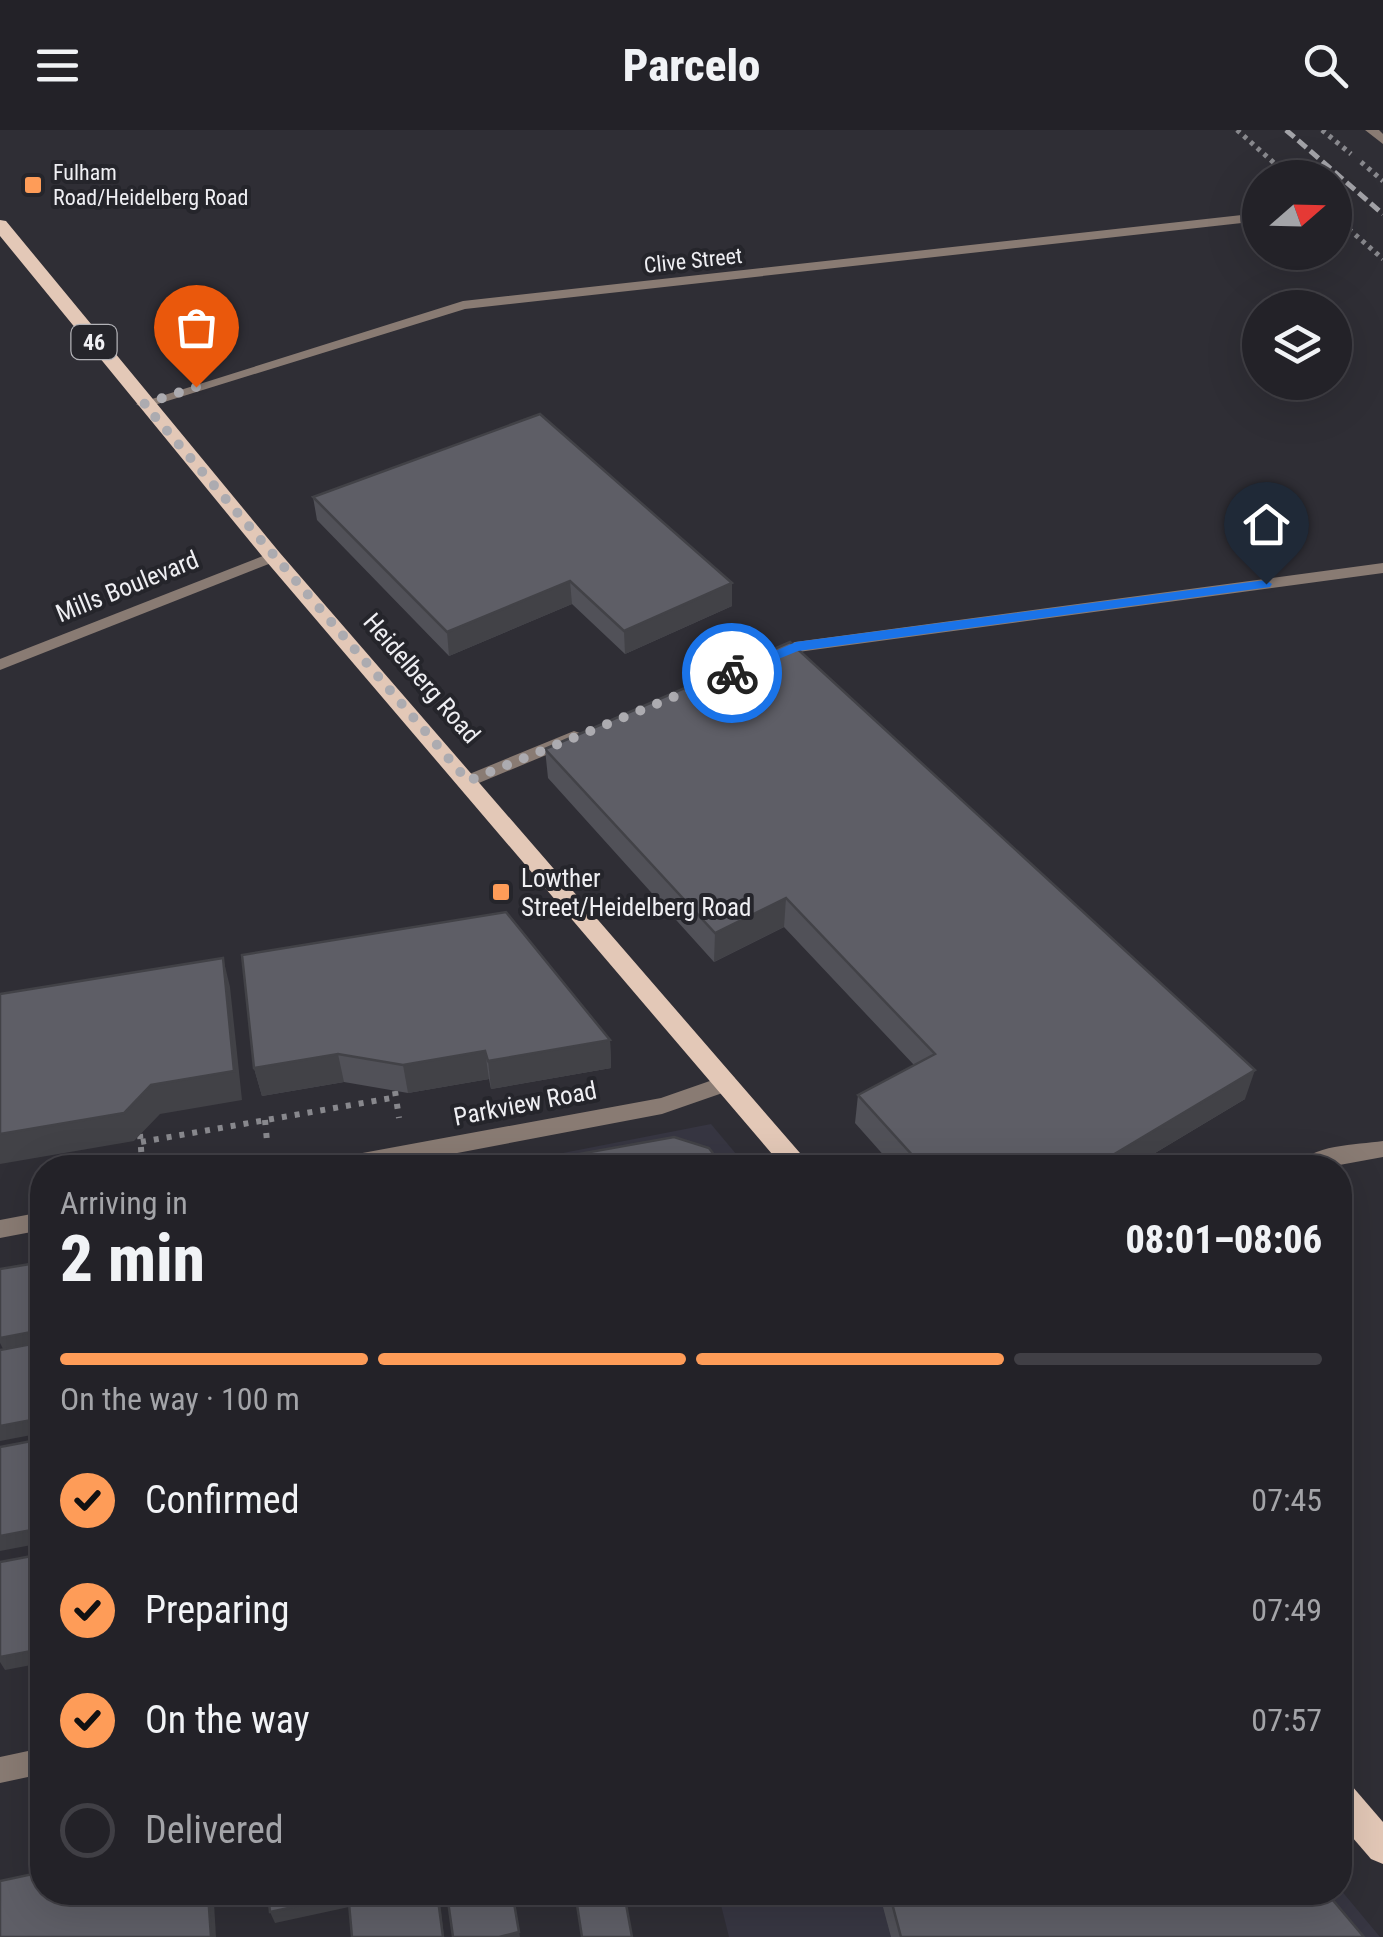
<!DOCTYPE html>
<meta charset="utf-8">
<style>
body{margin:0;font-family:"Roboto Condensed",sans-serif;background:#2f2f34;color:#f1f3f6;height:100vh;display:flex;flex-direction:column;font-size:38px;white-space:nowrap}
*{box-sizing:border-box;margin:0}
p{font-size:32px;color:#a3a4a8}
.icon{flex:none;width:55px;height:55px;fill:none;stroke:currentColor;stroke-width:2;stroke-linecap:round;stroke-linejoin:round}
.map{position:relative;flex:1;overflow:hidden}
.sheet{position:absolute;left:30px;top:1025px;width:1322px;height:750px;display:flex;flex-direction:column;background:#232228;border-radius:40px;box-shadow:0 10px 40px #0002,0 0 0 2px #403f45}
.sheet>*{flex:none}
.needle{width:65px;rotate:70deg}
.tools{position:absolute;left:1242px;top:30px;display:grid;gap:20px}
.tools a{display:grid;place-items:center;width:110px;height:110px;border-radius:50%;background:#232228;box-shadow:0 10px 40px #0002,0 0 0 2px #403f45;font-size:50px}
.pin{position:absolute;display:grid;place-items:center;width:85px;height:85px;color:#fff;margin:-102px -42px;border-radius:50% 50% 50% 0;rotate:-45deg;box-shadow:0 0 10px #0007}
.pin .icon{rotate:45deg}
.courier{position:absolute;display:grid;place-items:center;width:100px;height:100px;margin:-50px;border:8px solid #1a73e8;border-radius:50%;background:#fff;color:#222;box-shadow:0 2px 12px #0007}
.summary em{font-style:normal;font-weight:800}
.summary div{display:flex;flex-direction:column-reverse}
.summary{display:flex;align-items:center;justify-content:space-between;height:170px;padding:0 30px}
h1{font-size:65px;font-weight:800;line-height:75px}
.bar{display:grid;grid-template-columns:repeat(4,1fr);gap:15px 10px;align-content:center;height:120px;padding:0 30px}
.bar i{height:12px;border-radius:8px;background:#403f45}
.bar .active{background:#fe9c58}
.bar p{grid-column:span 4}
ol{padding:0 30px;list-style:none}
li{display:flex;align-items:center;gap:30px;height:110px}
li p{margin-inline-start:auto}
li .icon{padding:10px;border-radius:50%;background:#fe9c58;color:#111;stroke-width:4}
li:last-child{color:#a3a4a8}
li i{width:55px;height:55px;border:5px solid #403f45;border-radius:50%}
header{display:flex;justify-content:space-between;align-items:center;height:130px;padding:0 30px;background:#232228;font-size:45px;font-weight:800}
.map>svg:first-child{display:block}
.built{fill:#373642}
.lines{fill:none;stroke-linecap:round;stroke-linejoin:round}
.path-far1{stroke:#88888d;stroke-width:5;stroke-dasharray:4 5;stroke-linecap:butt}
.path{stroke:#88888d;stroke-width:6;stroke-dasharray:5 8;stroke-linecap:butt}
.minor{fill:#897b73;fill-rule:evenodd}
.primary{fill:#e3c8b7;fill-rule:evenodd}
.rail{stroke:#a3a3a8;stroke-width:5;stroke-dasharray:11 5;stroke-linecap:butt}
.wall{fill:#515158}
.shaded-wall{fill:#424247}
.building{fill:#5e5e66;stroke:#424247;stroke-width:2.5}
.route{fill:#1a73e8}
.done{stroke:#acabb0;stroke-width:10;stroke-dasharray:0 18}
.poi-dot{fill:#fe9c58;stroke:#25252b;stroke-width:4}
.labels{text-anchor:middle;stroke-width:8;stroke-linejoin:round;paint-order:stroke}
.far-poi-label{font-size:22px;fill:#efeff3;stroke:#25252b;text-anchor:start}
.far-street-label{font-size:22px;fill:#efeff3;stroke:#25252b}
.shield{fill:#25252b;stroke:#b2b2b7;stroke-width:2.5}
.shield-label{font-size:22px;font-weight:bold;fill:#efeff3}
.street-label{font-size:25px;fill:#efeff3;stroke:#25252b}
.poi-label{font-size:25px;fill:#efeff3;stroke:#25252b;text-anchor:start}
</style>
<header><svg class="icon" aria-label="menu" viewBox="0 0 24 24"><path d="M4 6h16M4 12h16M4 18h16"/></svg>Parcelo<svg class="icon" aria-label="search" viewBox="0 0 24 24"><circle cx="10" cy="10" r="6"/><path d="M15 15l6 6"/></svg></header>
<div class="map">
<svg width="1383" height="1807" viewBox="0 0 1383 1807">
<rect width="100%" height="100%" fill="#2f2e35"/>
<!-- built -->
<g class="built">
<polygon points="711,994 747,1037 486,1038"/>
<polygon points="1340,1759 1380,1807 729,1807 718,1763 1340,1762"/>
</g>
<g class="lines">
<!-- path-far1 -->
<g class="path-far1">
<polyline points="1237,0 1291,48"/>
<polyline points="1322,0 1351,24"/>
<polyline points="1361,32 1383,51"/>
<polyline points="1335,87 1383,129"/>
<polyline points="1335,103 1351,101"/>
</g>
<!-- path -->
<g class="path">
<polyline points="395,961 399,988"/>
<polyline points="265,990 267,1011"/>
<polyline points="140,1004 142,1032"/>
<polyline points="141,1012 397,967"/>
</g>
<!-- minor -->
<g class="minor">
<polygon points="1365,0 1379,0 1383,4 1383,14"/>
<polygon points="1260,83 1260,91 465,179 148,277 143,278 136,274 463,171"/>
<polygon points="273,422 281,427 279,430 0,540 0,529"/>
<polygon points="1383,433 1383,443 798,522 772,531 764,526 795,512"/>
<polygon points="574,601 580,603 583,607 580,611 474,655 468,657 459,651 462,647"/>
<polygon points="727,945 734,947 737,953 734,959 662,984 378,1038 320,1038 323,1032 330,1029 661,968"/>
<path d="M1383,1011v16l-60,11h-29c17,-24 62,-23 89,-27z"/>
<polygon points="42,1082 42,1100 0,1108 0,1090"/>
<polygon points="42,1618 42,1644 0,1653 0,1627"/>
</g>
<!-- primary -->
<g class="primary">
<polygon points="0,90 6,91 280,423 813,1038 784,1038 266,431 0,106"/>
<polygon points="1340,1652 1352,1656 1383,1692 1383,1734 1371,1729 1340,1693"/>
</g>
<!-- rail -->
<polyline class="rail" points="1286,0 1383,84"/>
</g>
<!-- wall -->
<g class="wall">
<polygon points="313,367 732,476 625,524 572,474 449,526 317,390"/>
<polygon points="545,619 1245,969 1130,1038 895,1038 855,993 858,965 914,935 784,797 714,832 548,648"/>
<polygon points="242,825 610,910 611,938 491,959 489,949 408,963 344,952 262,966 254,938"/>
<polygon points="879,1762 1326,1762 1364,1807 891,1807"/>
</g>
<!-- shaded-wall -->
<g class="shaded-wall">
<polygon points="570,451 572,474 449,526 447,502"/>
<polygon points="732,453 732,476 625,524 624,501"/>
<polygon points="786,768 784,797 714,832 715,803"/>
<polygon points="223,828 230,857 242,970 160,984 134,1011 0,1034 0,1004"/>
<polygon points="610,910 611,938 491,959 488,931"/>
<polygon points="485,921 489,949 408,963 403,935"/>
<polygon points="338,924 344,952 262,966 254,938"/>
<polygon points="1255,940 1245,969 1130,1038 1091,1038"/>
<polygon points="42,1200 42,1216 5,1223 0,1213 0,1208"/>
<polygon points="42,1288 42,1303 0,1311 0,1296"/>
<polygon points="42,1398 42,1413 0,1421 0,1406"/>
<polygon points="42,1519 42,1533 5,1540 0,1532 0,1527"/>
<polygon points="344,1762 347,1762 349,1777 275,1793 270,1782"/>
<polygon points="437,1762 439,1762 444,1807 443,1807"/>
<polygon points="533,1762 554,1762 555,1768 515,1777 520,1807 499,1807 513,1767"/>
<polygon points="670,1762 625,1773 624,1763"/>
<polygon points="208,1763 214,1773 216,1807 211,1807"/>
</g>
<!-- building -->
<g class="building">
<polygon points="540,284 732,453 624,501 570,451 447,502 313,367"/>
<polygon points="790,512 1255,940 1091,1038 924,1038 858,965 935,924 786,768 715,803 545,619"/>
<polygon points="506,782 610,910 488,931 485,921 403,935 338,924 254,938 242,825"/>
<polygon points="223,828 234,941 151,955 124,983 0,1004 0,864"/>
<polygon points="674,1007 709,1018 724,1038 501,1038"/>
<polygon points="42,1132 42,1200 0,1208 0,1139"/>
<polygon points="42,1212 42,1288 0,1296 0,1220"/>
<polygon points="42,1309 42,1398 0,1406 0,1317"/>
<polygon points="42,1424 42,1519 0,1527 0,1432"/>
<polygon points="42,1742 42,1762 193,1762 194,1766 208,1763 211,1807 0,1807 0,1751"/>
<polygon points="268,1762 344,1762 344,1766 270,1782"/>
<polygon points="348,1762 437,1762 443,1807 352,1807"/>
<polygon points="454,1762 533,1762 513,1767 519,1802 499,1807 453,1807 447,1764"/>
<polygon points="575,1762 626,1762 624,1763 632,1807 582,1807"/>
<polygon points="889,1762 1326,1762 1364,1807 901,1807"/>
</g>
<!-- route -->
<polygon class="route" points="1266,450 1272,454 1270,457 798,521 737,546 725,543 796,512"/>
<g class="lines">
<!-- done -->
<polyline class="done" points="196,257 144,274 468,651 732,543"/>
</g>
<!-- markers -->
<g class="poi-dot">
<rect x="23" y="45" width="20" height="20" rx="5"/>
<rect x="491" y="752" width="20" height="20" rx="5"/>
</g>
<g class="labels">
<!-- far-poi labels -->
<g class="far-poi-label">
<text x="53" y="50">Fulham<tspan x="53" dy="25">Road/Heidelberg Road</tspan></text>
</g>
<!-- far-street labels -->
<g class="far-street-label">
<text transform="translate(693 130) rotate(-6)" y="8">Clive Street</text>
</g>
<!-- shield labels -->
<rect class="shield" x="71.5" y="195" width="45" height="34" rx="8"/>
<g class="shield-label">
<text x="94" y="220">46</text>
</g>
<!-- street labels -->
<g class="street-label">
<text transform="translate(127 456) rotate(-22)" y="9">Mills Boulevard</text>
<text transform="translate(422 548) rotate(49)" y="9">Heidelberg Road</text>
<text transform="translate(525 973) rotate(-11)" y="9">Parkview Road</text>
</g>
<!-- poi labels -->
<g class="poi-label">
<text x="521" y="757">Lowther<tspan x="521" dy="29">Street/Heidelberg Road</tspan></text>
</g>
</g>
</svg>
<div class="tools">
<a><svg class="needle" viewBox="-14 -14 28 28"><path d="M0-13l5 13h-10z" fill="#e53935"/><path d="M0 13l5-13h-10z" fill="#a3a4a8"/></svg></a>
<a><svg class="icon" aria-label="layers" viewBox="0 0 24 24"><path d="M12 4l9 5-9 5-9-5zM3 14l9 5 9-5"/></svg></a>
</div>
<div class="pin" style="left:196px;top:257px;background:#ea580c"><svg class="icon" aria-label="bag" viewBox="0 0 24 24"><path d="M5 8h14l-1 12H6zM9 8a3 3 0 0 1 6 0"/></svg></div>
<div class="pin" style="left:1266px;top:454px;background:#1f2937"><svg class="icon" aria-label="home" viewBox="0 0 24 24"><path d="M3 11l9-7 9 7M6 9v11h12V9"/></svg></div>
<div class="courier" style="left:732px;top:543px"><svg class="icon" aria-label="bike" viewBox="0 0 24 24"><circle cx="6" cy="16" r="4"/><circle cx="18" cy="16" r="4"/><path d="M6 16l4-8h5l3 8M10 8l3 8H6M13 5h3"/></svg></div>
<section class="sheet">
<div class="summary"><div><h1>2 min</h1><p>Arriving in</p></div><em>08:01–08:06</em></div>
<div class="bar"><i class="active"></i><i class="active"></i><i class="active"></i><i></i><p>On the way · 100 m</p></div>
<ol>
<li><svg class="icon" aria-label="check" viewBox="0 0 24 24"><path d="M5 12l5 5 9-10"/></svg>Confirmed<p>07:45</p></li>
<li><svg class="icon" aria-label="check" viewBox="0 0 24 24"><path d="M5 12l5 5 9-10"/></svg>Preparing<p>07:49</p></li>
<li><svg class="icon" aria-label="check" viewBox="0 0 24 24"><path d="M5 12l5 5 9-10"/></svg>On the way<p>07:57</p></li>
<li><i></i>Delivered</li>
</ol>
</section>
</div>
